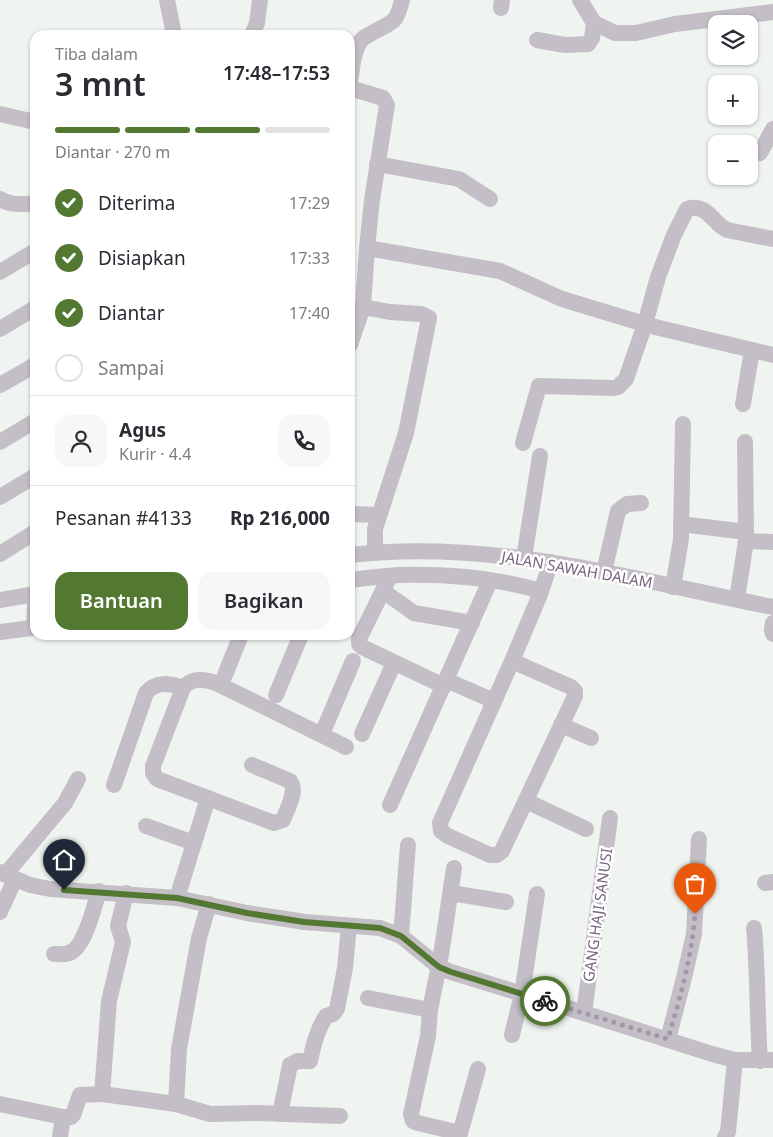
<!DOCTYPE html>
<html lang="id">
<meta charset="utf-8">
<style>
body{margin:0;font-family:"Noto Sans",sans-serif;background:#f7f7f7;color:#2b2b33;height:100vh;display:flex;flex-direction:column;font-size:19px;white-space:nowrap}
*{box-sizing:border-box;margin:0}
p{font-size:16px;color:#7c7c81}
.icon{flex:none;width:28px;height:28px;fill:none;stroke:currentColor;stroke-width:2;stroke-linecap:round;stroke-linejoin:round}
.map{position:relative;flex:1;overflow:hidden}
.panel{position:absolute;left:30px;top:30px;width:325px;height:610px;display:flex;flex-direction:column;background:#fff;border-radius:15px;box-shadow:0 1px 4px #0004}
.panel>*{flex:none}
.buttons{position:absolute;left:708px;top:15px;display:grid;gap:10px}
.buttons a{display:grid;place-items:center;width:50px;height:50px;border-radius:10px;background:#fff;box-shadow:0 1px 4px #0004;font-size:25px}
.pin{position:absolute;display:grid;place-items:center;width:42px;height:42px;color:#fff;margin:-51px -21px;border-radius:50% 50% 50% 0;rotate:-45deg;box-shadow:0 0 5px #0007}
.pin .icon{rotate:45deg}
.courier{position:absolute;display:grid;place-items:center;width:50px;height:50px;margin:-25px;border:4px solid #537831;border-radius:50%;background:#fff;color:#222;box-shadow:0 1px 6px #0007}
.overview em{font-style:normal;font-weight:600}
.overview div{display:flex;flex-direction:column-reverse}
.overview{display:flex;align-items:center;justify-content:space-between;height:85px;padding:0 25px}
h1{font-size:32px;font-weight:600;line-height:38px}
.bar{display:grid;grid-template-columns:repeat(4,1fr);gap:8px 5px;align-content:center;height:60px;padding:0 25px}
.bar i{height:6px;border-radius:4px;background:#e1e1e2}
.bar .on{background:#537831}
.bar p{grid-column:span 4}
.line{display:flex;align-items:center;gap:12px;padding:0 25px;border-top:1px solid #e1e1e2}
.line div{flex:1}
.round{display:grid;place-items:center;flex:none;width:52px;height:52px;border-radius:15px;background:#f7f7f7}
ol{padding:0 25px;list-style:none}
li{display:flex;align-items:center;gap:15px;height:55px}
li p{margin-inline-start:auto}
li .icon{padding:5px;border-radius:50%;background:#537831;color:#fff;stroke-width:4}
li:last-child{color:#7c7c81}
li i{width:28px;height:28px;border:2px solid #e1e1e2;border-radius:50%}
.button{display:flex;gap:10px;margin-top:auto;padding:10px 25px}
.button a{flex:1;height:58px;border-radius:15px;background:#537831;color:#fff;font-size:20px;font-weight:600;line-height:58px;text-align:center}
.button a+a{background:#f7f7f7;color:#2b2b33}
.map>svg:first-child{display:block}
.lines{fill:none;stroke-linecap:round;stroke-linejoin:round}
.minor{stroke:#c4bfc6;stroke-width:16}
.done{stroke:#a197a7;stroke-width:5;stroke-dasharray:0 9}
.route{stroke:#537831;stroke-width:6}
.labels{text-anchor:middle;stroke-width:5;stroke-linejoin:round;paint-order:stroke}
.street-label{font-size:15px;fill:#77657f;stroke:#fff}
</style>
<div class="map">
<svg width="773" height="1137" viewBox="0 0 773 1137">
<rect width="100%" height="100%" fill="#f0f4f1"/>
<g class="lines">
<!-- minor -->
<g class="minor">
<polyline points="167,0 174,35"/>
<polyline points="580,0 594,23 615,33 636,33 675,24 773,12"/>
<polyline points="501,8 502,0"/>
<polyline points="252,35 257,23 260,0"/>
<polyline points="537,40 565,45 588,44 592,38 594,23"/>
<path d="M350,81c3,-13 2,-28 10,-39 3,-5 7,-6 12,-9 21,-12 24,-8 30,-33"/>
<polyline points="350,88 383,98 387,105 372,200 367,248 363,307 350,345"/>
<polyline points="0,114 35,122"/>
<polyline points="760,153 773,129"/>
<polyline points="377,164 459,179 490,199"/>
<path d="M0,199c14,8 20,4 35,5"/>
<polyline points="367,248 500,271 562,299 651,326 752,350"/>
<polyline points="0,272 35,251"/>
<polyline points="363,307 390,312 421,314 429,318 406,433 375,529 375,552"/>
<polyline points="0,329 35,308"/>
<polyline points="0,385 35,365"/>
<polyline points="743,404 752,350 773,355"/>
<polyline points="0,442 35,421"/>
<polyline points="745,442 746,532"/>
<path d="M523,443l16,-57 74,2 5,-1 8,-8 19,-55 13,-47 16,-42 13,-26c21,-6 24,13 40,21l46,9"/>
<polyline points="0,497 35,476"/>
<polyline points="350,514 379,515"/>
<polyline points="681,524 746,532 746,541 773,542"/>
<polyline points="0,554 35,532"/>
<path d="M350,555c143,-17 284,25 423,52"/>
<polyline points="524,558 540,456"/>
<polyline points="604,572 618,511 627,504 641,503"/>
<polyline points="390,576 359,639 359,644 362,647 444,686"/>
<path d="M350,580c16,-2 33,-4 50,-5 46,-1 97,3 141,16"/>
<polyline points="673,587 681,539 683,424"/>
<polyline points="383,591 414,613 472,623"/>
<polyline points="737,599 746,541"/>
<polyline points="0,600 35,594"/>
<polyline points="773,623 772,630 773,634"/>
<polyline points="0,632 31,628 34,625 35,605"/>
<polyline points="512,661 571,687 575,691 575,696 502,851 497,855 490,855 448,836 441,831 440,823 512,661 539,597 551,562"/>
<polyline points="225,675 241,635"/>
<polyline points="446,680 494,701"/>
<polyline points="276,695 301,635"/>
<polyline points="561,725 591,738"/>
<polyline points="322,734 353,661"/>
<polyline points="362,734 394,663"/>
<path d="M252,765l38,16c8,10 -3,28 -7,39l-9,3 -117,-44 -4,-6v-7l30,-78c9,-11 20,-9 33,-5l130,64"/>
<path d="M114,785l32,-92c10,-12 23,-10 37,-5"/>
<polyline points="526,801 586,829"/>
<polyline points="390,805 490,581"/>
<polyline points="146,826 194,843"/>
<polyline points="454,868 441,955 430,1010 428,1036 411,1114 413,1121 418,1123 460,1133"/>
<polyline points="0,872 30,885 50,889 177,898 247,913 305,922 380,928 401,936 439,967 451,972 584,1013 712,1054 735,1060 773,1060"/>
<polyline points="5,875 65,803 78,779"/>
<polyline points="765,883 773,882"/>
<polyline points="451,893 506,902"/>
<polyline points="177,898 208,798"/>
<polyline points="0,912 15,879"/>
<path d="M754,928c4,44 3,88 6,133"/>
<polyline points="401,936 408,845"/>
<path d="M54,954c4,0 11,1 15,-1 16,-5 25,-47 30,-62"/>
<polyline points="368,998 430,1010"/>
<polyline points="584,1013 610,818"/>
<polyline points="512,1035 522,994 537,894"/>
<polyline points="668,1039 684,978 694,934 699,839"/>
<polyline points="102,1094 176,1104 210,1114 258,1113 340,1116"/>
<polyline points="0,1104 63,1117"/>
<polyline points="176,1104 179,1049 199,938 209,904"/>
<path d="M280,1114l10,-49 8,-4h12c3,-16 7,-31 16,-45l7,-2 4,-5 8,-41 4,-42"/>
<polyline points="60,1137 63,1117 71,1117 73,1115 80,1095 102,1094 109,1001 123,942 118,926 126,893"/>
<polyline points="459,1137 478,1069"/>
<polyline points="725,1137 728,1132 735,1060"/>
</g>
</g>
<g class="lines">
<!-- done -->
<path class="done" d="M545,1001l123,38c12,-41 24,-83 27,-125"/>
<!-- route -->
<polyline class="route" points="64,890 177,898 247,913 304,922 380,928 401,936 439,967 451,972 545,1001"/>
</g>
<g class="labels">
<!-- street labels -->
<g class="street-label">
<text transform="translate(577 570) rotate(10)" y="5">JALAN SAWAH DALAM</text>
<text transform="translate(598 915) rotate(-82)" y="5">GANG HAJI SANUSI</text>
</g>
</g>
</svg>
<div class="buttons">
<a><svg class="icon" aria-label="layers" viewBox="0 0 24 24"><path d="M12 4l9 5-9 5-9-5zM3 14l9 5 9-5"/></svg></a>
<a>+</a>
<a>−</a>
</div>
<div class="pin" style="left:695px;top:914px;background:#ea580c"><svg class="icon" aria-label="bag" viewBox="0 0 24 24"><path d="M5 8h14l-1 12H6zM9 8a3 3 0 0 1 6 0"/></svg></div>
<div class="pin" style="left:64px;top:890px;background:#1f2937"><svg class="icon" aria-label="home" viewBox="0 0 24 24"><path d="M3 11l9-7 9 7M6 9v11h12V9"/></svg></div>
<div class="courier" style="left:545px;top:1001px"><svg class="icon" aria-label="bike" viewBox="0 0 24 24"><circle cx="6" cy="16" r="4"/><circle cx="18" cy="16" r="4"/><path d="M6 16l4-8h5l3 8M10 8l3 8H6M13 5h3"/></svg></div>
<section class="panel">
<div class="overview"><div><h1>3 mnt</h1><p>Tiba dalam</p></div><em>17:48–17:53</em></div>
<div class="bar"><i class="on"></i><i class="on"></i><i class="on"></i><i></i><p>Diantar · 270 m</p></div>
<ol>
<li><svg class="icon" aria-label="check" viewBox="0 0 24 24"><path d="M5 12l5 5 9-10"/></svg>Diterima<p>17:29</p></li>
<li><svg class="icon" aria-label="check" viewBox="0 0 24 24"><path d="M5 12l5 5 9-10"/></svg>Disiapkan<p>17:33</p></li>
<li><svg class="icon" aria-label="check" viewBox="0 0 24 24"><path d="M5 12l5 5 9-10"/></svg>Diantar<p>17:40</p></li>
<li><i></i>Sampai</li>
</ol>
<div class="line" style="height:90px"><a class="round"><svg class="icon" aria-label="person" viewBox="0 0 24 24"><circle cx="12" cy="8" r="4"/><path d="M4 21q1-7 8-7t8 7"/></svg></a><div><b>Agus</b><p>Kurir · 4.4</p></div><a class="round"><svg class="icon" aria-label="phone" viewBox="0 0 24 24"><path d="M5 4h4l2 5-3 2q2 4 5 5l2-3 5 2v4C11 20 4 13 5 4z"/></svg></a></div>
<div class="line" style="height:65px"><div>Pesanan #4133</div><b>Rp 216,000</b></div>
<div class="button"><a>Bantuan</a><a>Bagikan</a></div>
</section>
</div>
